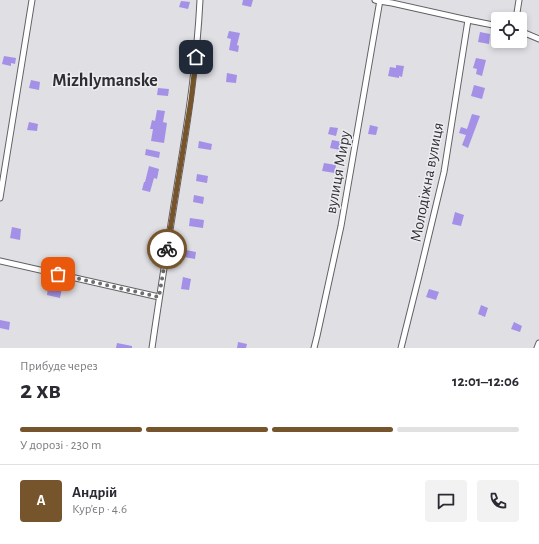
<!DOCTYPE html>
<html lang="uk">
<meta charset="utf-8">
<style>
body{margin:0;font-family:"Alegreya Sans",sans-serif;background:#f2f2f3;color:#2b2b33;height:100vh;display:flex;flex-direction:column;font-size:15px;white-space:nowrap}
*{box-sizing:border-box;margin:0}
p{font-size:13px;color:#7c7c81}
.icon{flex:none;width:22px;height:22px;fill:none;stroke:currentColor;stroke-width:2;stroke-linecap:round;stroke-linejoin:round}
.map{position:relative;height:348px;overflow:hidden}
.details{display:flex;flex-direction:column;background:#fff;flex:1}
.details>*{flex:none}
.controls{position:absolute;left:491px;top:12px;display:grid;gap:8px}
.controls a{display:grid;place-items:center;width:36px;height:36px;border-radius:4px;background:#fff;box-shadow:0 2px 6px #0003;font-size:20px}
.pin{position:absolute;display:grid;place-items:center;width:34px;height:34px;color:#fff;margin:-17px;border-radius:8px;box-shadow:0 2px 6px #0006}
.courier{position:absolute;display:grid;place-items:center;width:40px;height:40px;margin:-20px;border:3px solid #76552c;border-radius:50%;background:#fff;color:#222;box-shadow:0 1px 5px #0007}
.head em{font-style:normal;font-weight:700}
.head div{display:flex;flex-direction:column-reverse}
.head{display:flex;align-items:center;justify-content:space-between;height:68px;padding:0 20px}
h1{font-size:26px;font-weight:700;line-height:30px}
.bar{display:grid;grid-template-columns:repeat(4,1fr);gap:6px 4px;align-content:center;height:48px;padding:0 20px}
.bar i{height:5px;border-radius:3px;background:#e1e1e2}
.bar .active{background:#76552c}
.bar p{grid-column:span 4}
.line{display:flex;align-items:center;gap:10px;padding:0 20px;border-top:1px solid #e1e1e2}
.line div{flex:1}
.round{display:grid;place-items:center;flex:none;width:42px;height:42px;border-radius:4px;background:#f2f2f3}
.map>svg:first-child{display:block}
.building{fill:#a491e7}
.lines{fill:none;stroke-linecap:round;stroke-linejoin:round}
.minor-casing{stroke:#616064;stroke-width:7}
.minor{stroke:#fff;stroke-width:5}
.done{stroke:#6e6d70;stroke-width:4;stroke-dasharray:0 7.2}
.route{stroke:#76552c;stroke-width:5}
.labels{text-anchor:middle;stroke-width:3;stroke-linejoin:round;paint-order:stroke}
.street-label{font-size:16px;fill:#303032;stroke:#edecf0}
.quarter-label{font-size:18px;font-weight:bold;fill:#2e2d30;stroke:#edecf0}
</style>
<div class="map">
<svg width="539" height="348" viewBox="0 0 539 348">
<rect width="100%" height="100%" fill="#e0dfe3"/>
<!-- building -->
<g class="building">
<polygon points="243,0 253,0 251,7 242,5"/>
<polygon points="181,1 190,2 188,9 179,7"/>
<polygon points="229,31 240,33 237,45 239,46 238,52 229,50 231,39 227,38"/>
<polygon points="480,32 490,34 489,44 478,42"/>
<polygon points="4,56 16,58 15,64 11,63 11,66 2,64"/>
<polygon points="476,58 486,60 482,76 476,74 477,69 473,68"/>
<polygon points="396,65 404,66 402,77 399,76 399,78 388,76 390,67 396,68"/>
<polygon points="227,73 237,75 236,83 226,82"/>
<polygon points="31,80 40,82 39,90 29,88"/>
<polygon points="474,85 485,88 482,99 471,96"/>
<polygon points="158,88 169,89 168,96 157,95"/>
<polygon points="157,110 165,111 163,122 167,123 164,143 151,141 153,129 150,129 152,120 155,121"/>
<polygon points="472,114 480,116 468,148 462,145 466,135 459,133 461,127 467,129"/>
<polygon points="29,122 38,124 37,131 27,130"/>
<polygon points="370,125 378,127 376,135 368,134"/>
<polygon points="330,127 338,128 336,136 328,134"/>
<polygon points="434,136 441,137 439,149 432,147"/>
<polygon points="332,140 342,142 340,150 330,148"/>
<polygon points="199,141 212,144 211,150 198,148"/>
<polygon points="146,149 160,152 159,158 145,155"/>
<polygon points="324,163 336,165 335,173 322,171"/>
<polygon points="149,166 159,169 157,179 154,178 150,192 142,190 144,182 145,182"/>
<polygon points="197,174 208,176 207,183 196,181"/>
<polygon points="194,195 204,197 203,204 193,202"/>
<polygon points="455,212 464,215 461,226 452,224"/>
<polygon points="190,218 204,220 203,228 189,226"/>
<polygon points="12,227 21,229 20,240 10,238"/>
<polygon points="186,250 196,252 195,259 184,257"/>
<polygon points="183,277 191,279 189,290 181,289"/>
<polygon points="48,286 62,288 60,298 47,295"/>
<polygon points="429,289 439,292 436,300 426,297"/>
<polygon points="481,305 488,308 485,317 478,314"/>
<polygon points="0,320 10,322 9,330 0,328"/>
<polygon points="514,322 522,326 520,332 511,329"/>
<polygon points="238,342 247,344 246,348 237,348"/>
<polygon points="117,343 132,346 132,348 116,348"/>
</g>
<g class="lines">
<!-- minor casing -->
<g class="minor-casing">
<g id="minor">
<polyline points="375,0 379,1 392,3 468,20 498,26"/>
<polyline points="516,19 519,0"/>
<polyline points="520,31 539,39"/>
<polyline points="0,198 32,0"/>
<polyline points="0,261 159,297"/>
<path d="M152,348c8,-56 17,-112 26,-168 10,-60 19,-119 22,-180"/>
<polyline points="314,348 317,336 341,226 380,0"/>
<polyline points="401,348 419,276 444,172 468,20"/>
<polyline points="537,348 539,343"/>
</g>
</g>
<!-- minor -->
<use href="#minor" class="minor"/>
</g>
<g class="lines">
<!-- done -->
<polyline class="done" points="58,274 159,297 167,249"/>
<!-- route -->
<polyline class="route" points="167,249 191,100 196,57"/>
</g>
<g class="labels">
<!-- street labels -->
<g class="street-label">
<text transform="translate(337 172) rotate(-80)" y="6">вулиця Миру</text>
<text transform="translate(426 182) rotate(-79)" y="6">Молодіжна вулиця</text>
</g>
<!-- quarter labels -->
<g class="quarter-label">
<text x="105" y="86">Mizhlymanske</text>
</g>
</g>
</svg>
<div class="controls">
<a><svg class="icon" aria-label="locate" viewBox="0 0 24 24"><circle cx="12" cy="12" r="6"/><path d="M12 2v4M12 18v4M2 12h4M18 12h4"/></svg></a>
</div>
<div class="pin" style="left:58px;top:274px;background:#ea580c"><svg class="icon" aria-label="bag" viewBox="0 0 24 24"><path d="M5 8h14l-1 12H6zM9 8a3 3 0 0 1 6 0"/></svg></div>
<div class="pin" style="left:196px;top:57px;background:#1f2937"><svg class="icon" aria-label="home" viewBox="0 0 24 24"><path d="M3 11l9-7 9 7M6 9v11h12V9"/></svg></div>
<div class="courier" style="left:167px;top:249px"><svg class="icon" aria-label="bike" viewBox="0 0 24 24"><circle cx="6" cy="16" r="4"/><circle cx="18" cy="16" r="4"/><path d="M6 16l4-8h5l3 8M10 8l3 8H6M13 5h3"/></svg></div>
</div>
<section class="details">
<div class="head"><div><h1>2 хв</h1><p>Прибуде через</p></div><em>12:01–12:06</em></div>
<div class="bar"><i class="active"></i><i class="active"></i><i class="active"></i><i></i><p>У дорозі · 230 m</p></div>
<div class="line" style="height:72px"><b class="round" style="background:#76552c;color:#fff">А</b><div><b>Андрій</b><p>Кур’єр · 4.6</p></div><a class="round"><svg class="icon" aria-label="chat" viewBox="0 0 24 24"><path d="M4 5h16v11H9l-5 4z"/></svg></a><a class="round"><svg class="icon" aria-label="phone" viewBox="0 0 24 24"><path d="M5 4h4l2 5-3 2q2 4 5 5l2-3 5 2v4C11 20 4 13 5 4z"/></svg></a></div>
</section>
